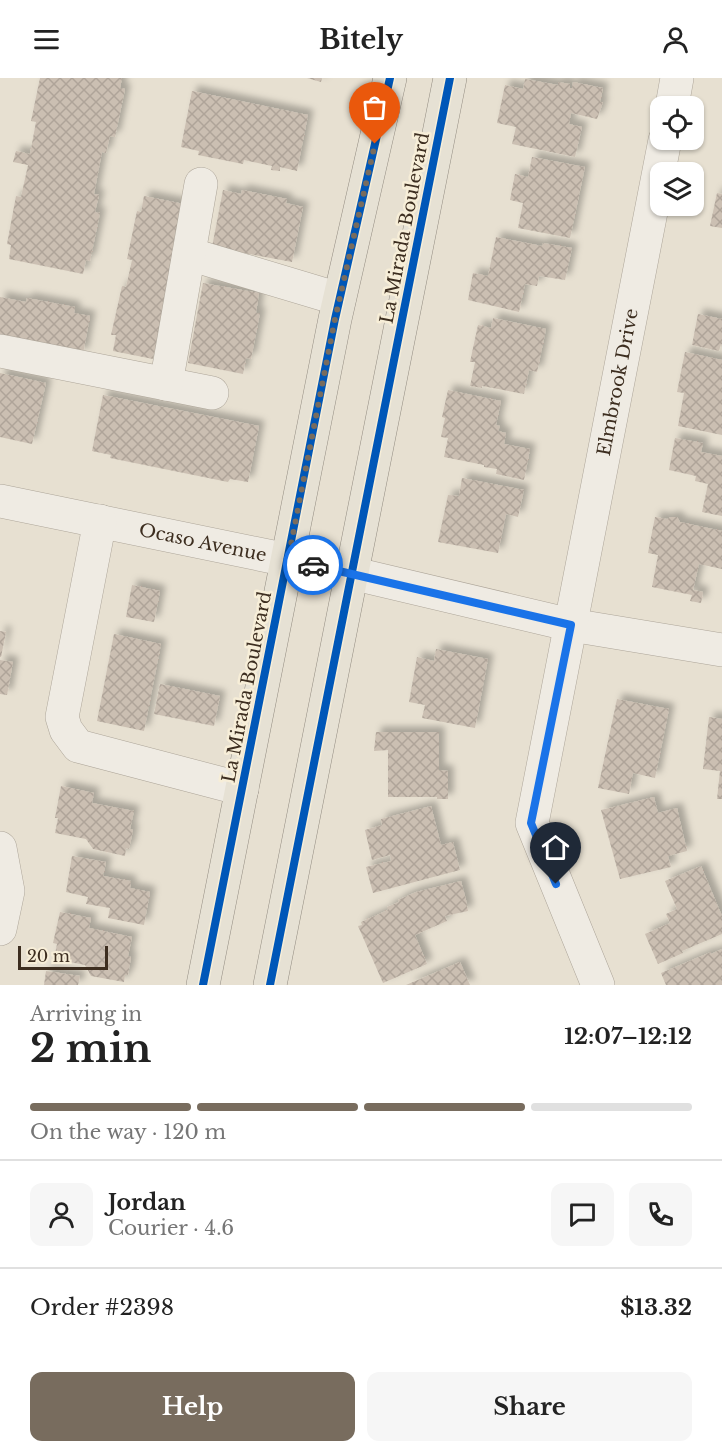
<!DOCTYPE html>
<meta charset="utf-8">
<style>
body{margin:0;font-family:"Libre Baskerville",serif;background:#f6f6f6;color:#222;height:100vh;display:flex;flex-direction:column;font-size:22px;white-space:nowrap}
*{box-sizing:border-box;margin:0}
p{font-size:20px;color:#767676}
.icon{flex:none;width:33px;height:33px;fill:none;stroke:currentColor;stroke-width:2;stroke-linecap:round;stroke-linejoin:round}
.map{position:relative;height:907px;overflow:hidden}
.details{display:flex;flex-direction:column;background:#fff;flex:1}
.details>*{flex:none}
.fabs{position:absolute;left:650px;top:18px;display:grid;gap:12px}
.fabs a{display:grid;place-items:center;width:54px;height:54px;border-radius:12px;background:#fff;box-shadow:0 2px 4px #0004;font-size:30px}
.scale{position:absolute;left:18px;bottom:15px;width:90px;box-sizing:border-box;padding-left:6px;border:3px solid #3d2e20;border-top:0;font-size:16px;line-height:21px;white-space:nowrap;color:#3d2e20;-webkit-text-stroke:4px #f7eed8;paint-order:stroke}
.pin{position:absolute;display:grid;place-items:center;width:51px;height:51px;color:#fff;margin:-62px -26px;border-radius:50% 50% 50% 0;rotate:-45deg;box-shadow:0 0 6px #0007}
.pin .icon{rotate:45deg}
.courier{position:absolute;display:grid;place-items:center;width:60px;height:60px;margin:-30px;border:4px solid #1a73e8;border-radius:50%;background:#fff;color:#222;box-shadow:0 2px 8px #0007}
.head em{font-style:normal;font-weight:700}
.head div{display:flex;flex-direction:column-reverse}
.head{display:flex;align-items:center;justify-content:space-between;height:102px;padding:0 30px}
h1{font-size:39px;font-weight:700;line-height:45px}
.bar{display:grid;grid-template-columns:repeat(4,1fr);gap:9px 6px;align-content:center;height:72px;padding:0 30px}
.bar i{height:8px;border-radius:4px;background:#e0e0e0}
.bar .current{background:#786c5e}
.bar p{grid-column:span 4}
.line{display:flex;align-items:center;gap:15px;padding:0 30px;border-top:2px solid #e0e0e0}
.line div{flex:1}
.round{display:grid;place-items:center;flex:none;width:63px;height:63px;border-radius:12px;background:#f6f6f6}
.primary-button{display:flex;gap:12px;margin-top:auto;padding:12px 30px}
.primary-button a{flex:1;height:69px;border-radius:12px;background:#786c5e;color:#fff;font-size:24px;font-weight:700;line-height:69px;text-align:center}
.primary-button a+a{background:#f6f6f6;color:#222}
header{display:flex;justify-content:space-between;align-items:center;height:78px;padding:0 30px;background:#fff;font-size:27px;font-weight:700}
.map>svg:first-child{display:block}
.building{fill:url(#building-cross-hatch);filter:url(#shadow)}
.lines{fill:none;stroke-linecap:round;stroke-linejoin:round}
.minor-casing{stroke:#ada599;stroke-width:34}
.major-casing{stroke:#928b80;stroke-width:34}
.minor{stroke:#efebe3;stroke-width:33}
.major{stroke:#e6e1d4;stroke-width:33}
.cycleway-casing{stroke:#f7eed8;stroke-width:11}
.cycleway{stroke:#0057b8;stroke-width:8}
.done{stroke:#786c5e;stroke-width:6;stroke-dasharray:0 10.8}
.route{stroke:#1a73e8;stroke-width:8}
.labels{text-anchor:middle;stroke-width:5;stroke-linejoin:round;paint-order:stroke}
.street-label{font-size:18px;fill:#3d2e20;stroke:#f7eed8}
</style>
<header><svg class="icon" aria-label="menu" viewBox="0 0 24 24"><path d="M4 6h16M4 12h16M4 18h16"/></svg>Bitely<svg class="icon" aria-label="person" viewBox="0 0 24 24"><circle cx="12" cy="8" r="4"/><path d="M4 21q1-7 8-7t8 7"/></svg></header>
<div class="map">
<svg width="722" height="907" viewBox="0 0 722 907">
<defs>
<pattern id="building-cross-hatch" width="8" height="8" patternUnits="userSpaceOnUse" patternTransform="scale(1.5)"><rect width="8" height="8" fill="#cbbfb2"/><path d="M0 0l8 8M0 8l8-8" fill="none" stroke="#afa499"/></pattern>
<filter id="shadow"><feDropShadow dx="5.5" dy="-5.5" stdDeviation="3" flood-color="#0004"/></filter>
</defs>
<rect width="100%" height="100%" fill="#e7e0d1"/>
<!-- building -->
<g class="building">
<polygon points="40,0 122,0 120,10 125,11 115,59 110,58 106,75 102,74 94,116 99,117 95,134 100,135 90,183 86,182 83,196 9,181 11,167 7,166 16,118 21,119 28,87 13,84 16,73 30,76 36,44 31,43"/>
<polygon points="307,0 322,0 321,4"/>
<polygon points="525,1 558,7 558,4 570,6 570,10 572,10 573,4 603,10 600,24 603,24 597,41 571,35 569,46 582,49 575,79 512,66 516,49 497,45 505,7 523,11"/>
<polygon points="192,13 308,37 297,93 280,89 280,93 271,92 272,88 244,82 243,86 198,77 199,73 181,69"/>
<polygon points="532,79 585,89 570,160 518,150 523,125 510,122 515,96 528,99"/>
<polygon points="223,112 241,116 242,112 287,121 286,125 303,129 292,184 212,169"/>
<polygon points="717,115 722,116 722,150 710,148"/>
<polygon points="144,118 184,126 153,281 113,273 116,257 111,257 122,208 126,209 132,182 127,181 137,133 141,134"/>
<polygon points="496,159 542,168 543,165 572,170 565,202 539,198 537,208 525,206 519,234 468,222 473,195 488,198"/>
<polygon points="203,205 259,215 256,235 260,235 251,281 246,280 243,296 188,285"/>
<polygon points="0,219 26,224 27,220 75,229 74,235 90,238 83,276 0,260"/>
<polygon points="698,236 722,241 722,267 721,266 719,273 692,267"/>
<polygon points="493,240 546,251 537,294 529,292 524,316 482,308 482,310 470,308 475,284 470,284 478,247 491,250"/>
<polygon points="685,274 722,282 722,357 678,348 684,315 677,314"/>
<polygon points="0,295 46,305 32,366 0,359"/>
<polygon points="448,312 501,323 496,347 500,348 498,353 506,355 504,366 530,371 524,402 496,396 497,391 484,389 484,387 444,379 448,360 441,359 445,340 442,339"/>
<polygon points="103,317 259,348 248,404 230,401 228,404 110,380 111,377 92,373"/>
<polygon points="675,360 703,365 701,374 722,378 722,438 702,434 708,406 695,403 696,398 669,392"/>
<polygon points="462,400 524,412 518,439 506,436 498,475 438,464 448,417 459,418"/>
<polygon points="655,439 667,441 671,439 677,439 680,444 722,453 722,491 699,486 693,512 703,514 701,525 690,523 692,517 652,509 658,477 648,475"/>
<polygon points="132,507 160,513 154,544 126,539"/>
<polygon points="0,553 6,554 1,579 0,579"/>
<polygon points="114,556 161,566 144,653 97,643"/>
<polygon points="436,571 488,581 475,650 422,640 425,627 409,624 417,579 434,583"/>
<polygon points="0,582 13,584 7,617 0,616"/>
<polygon points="160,606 220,618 214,648 154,636"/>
<polygon points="617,621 669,631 655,700 633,695 629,716 598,710"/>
<polygon points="709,639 722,641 722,721 717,721 720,693 703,691"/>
<polygon points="376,654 439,654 439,692 448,693 448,721 437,721 437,719 388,719 388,672 374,673"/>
<polygon points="61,708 94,715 92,725 134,733 130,751 133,752 129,771 126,770 125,778 93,771 86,761 55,755 58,740 55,740"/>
<polygon points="654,719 658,735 677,730 687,773 668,778 671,789 620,801 601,732"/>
<polygon points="431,728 441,767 453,764 460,792 373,815 366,789 391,783 390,777 372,782 365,752 382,747 381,741"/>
<polygon points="72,778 106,784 103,798 131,803 130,810 150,814 144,847 108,840 110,830 86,826 88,819 66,814"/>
<polygon points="701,788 722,838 722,856 682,873 683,875 658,886 645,856 670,845 666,836 677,831 665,803"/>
<polygon points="461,803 466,822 468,833 445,838 447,843 415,857 427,886 383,905 358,848 362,847 361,844 388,832 387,829 399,824 398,822 416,814"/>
<polygon points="60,834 91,840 89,850 132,859 128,878 131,879 128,897 125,897 124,904 91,898 85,887 54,881 57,866 53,865"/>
<polygon points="722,871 722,907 666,907 661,895 711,874 711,876"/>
<polygon points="460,884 470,907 406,907"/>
<polygon points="46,893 80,898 78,907 44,907"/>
</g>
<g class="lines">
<!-- minor casing -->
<g class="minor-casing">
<g id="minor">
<polyline points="672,28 677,0"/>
<polyline points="189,176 339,221"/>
<polyline points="0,273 212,315"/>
<polyline points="166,306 201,106"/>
<path id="s1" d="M0,423l351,72 220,52 151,25"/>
<polyline points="100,443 62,639 66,652 78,668 242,711"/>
<polyline points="0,770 8,813 0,851"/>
<path id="s2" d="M598,907l-66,-162 133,-683"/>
</g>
</g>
<!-- major casing -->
<g class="major-casing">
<g id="major">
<polyline points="203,907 335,241 390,0"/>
<polyline points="270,907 450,0"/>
</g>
</g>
<!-- minor -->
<use href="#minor" class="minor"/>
<!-- major -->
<use href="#major" class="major"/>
<!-- cycleway casing -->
<g class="cycleway-casing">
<g id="cycleway">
<polyline points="203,907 335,241 390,0"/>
<polyline points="270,907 450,0"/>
</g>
</g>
<!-- cycleway -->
<use href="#cycleway" class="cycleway"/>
</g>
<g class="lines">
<!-- done -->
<polyline class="done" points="313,487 288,482 335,241 375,66"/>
<!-- route -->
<polyline class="route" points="313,487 571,547 531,745 556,806"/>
</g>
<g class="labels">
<!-- street labels -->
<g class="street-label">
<text transform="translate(405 150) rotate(-79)" y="6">La Mirada Boulevard</text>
<text dy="6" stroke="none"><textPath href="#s2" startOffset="624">Elmbrook Drive</textPath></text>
<text dy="6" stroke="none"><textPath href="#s1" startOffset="207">Ocaso Avenue</textPath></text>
<text transform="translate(247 609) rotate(-79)" y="6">La Mirada Boulevard</text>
</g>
</g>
</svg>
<div class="fabs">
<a><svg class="icon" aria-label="locate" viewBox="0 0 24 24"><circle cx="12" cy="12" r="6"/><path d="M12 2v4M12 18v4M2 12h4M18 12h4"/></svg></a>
<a><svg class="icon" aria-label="layers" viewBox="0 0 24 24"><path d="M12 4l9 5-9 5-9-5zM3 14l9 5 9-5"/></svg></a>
</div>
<div class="scale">20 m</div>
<div class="pin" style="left:375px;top:66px;background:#ea580c"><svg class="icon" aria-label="bag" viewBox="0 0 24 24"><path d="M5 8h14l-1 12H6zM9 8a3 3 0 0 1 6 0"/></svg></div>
<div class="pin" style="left:556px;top:806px;background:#1f2937"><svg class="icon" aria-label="home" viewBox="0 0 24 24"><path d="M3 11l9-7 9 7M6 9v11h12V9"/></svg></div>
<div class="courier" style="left:313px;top:487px"><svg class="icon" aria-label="car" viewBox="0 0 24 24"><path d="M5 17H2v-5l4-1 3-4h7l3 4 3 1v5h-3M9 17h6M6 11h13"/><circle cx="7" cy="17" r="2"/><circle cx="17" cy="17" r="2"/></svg></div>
</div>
<section class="details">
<div class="head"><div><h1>2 min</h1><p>Arriving in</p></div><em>12:07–12:12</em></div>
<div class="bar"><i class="current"></i><i class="current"></i><i class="current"></i><i></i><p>On the way · 120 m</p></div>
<div class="line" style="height:108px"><a class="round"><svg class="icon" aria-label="person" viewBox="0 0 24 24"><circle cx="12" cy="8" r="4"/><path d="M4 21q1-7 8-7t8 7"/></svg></a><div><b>Jordan</b><p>Courier · 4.6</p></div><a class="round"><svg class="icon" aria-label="chat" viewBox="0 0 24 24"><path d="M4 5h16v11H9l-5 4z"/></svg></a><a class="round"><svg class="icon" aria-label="phone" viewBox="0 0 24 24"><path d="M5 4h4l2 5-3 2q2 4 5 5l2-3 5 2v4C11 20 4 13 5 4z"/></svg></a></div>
<div class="line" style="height:78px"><div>Order #2398</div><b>$13.32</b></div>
<div class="primary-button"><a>Help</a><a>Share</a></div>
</section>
